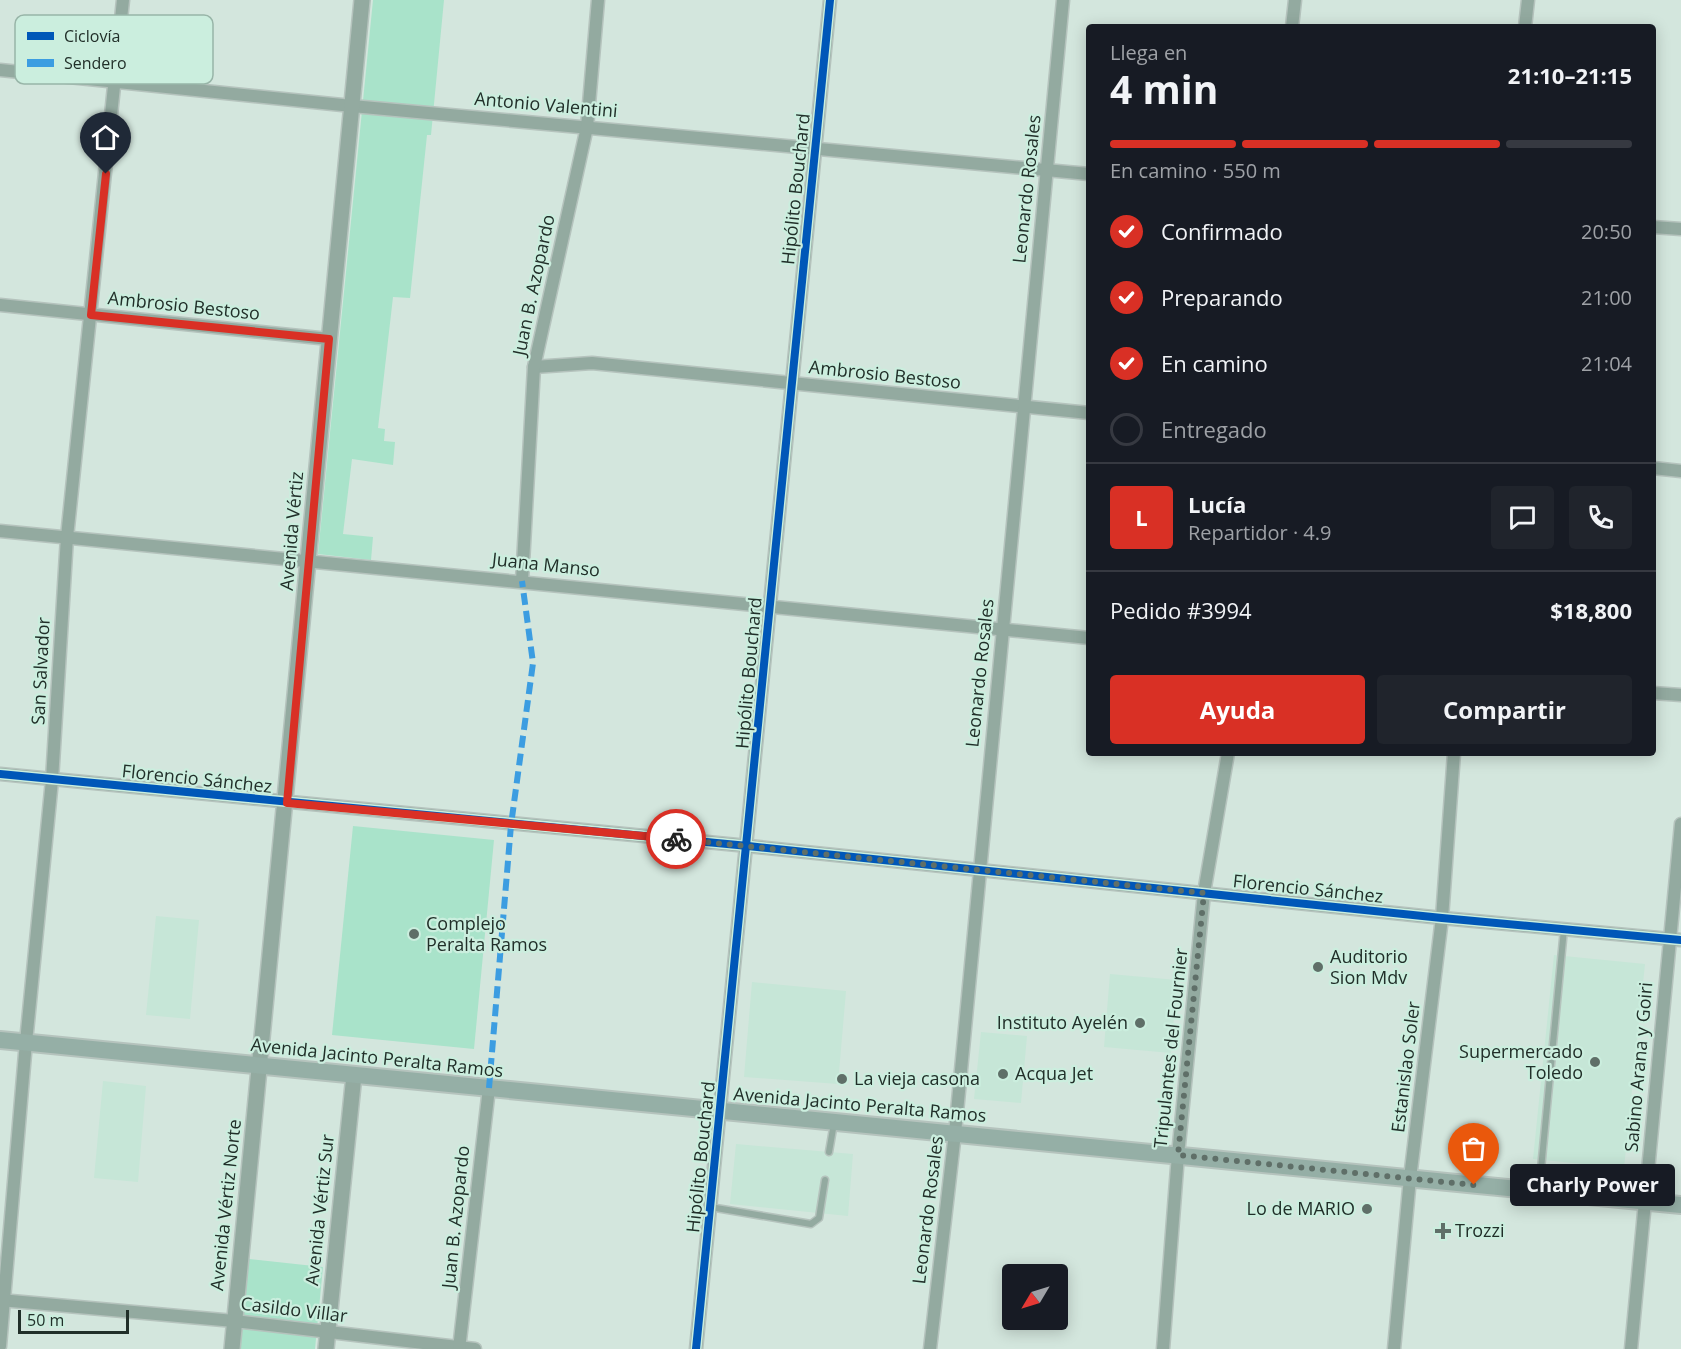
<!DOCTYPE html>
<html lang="es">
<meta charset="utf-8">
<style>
body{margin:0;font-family:"Open Sans",sans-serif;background:#20242c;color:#f1f3f6;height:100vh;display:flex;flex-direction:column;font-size:22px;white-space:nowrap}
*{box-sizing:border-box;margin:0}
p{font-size:20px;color:#9ea1a6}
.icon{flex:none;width:33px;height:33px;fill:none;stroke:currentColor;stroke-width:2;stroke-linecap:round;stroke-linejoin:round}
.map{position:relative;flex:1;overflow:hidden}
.drawer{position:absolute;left:1086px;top:24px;width:570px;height:732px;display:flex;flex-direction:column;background:#171b24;border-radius:6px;box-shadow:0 3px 15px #0003}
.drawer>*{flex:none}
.needle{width:39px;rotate:232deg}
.buttons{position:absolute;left:1002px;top:1264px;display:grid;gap:12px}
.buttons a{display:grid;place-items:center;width:66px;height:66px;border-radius:6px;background:#171b24;box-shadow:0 3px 15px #0003;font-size:30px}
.scale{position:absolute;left:18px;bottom:15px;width:111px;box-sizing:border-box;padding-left:6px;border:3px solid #212f29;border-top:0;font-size:16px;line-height:21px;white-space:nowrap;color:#212f29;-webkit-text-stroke:4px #cbeede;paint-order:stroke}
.pin{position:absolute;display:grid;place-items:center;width:51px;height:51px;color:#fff;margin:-62px -26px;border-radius:50% 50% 50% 0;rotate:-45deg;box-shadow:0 0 6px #0007}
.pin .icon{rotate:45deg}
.courier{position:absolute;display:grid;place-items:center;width:60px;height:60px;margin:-30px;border:4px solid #d93025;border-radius:50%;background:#fff;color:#222;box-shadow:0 2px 8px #0007}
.bubble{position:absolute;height:42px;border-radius:6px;background:#171b24;box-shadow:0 3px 15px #0003;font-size:20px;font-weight:700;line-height:42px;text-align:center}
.head em{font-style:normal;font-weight:700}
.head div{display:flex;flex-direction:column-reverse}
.head{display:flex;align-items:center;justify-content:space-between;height:102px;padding:0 24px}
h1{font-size:39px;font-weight:700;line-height:45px}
.bar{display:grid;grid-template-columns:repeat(4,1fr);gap:9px 6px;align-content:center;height:72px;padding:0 24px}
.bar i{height:8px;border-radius:4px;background:#363941}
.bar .current{background:#d93025}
.bar p{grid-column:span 4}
.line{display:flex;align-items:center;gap:15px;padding:0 24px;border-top:2px solid #363941}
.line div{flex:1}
.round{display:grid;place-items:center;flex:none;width:63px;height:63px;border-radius:6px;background:#20242c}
ol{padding:0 24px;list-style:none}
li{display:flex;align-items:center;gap:18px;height:66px}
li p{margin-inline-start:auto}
li .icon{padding:6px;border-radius:50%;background:#d93025;color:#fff;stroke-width:4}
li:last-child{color:#9ea1a6}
li i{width:33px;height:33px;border:3px solid #363941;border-radius:50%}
.button{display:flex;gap:12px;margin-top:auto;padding:12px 24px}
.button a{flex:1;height:69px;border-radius:6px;background:#d93025;color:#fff;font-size:24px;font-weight:700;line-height:69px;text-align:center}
.button a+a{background:#20242c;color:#f1f3f6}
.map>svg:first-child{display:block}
.built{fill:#c6e6d7}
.green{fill:#a9e3ca}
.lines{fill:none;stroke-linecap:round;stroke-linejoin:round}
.service-casing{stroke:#b5c3bd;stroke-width:9}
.minor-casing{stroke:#b5c3bd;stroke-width:15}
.tertiary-casing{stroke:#b5c3bd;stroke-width:18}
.secondary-casing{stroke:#b5c3bd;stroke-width:20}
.service{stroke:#93aaa0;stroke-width:6}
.minor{stroke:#93aaa0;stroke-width:12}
.tertiary{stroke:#93aaa0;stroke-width:15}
.secondary{stroke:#95afa6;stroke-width:16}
.quiet{stroke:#3c9de1;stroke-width:6;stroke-dasharray:12 6;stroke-linecap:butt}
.cycleway-casing{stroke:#cbeede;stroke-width:11}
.cycleway{stroke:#0057b8;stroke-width:8}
.done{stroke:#5f6f68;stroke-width:6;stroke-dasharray:0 10.8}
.route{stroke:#d93025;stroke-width:8}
.poi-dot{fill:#5f6f68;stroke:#cbeede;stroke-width:2}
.labels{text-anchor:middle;stroke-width:4.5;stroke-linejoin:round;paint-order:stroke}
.street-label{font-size:18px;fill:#212f29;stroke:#cbeede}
.poi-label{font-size:18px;fill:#212f29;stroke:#cbeede;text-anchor:start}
.key{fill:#cbeede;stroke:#98b5a8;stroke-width:1.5}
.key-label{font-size:16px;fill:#212f29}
</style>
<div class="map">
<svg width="1681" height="1349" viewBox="0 0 1681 1349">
<rect width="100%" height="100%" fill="#d3e6dd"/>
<!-- built -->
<g class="built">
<polygon points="156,916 199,920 190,1019 146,1015"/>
<polygon points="1554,955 1645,964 1624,1168 1533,1159"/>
<polygon points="1110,974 1177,980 1171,1053 1104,1047"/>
<polygon points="752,982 846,991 838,1084 744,1077"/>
<polygon points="981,1032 1027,1036 1021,1103 974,1099"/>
<polygon points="103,1081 146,1086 138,1182 94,1178"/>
<polygon points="736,1144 853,1154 848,1216 730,1204"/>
</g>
<!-- green -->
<g class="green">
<polygon points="373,0 444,0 431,135 427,135 410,298 393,297 378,428 385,429 384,441 395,442 393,465 352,459 343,534 373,537 371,560 318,554"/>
<polygon points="353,826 494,840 474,1049 332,1035"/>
<polygon points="249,1259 323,1267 315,1349 240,1349"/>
</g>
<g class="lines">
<!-- service casing -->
<g class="service-casing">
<g id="service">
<polyline points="829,1152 834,1123"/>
<polyline points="1539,1190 1564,929"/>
<polyline points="710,1207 811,1224 819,1218 825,1180"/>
</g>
</g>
<!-- minor casing -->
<g class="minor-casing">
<g id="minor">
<polyline points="1292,27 1295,0"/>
<polyline points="1525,27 1528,0"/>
<polyline points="0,70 352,106 1089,174"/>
<polyline points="1653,227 1681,229"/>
<polyline points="0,305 329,339"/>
<polyline points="534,367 592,363 1089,413"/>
<polyline points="1653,468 1681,471"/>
<polyline points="0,531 1089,638"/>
<polyline points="522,581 534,367 587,127 598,0"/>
<polyline points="1653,693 1681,695"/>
<polyline points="0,774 748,846 1442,918 1681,940"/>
<polyline points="0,1300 234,1321 475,1349"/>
<polyline points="0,1346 26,1042 52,780 67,537 123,0"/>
<polyline points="459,1349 489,1088"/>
<polyline points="696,1349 830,0"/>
<polyline points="930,1349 955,1133 1063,0"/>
<polyline points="1163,1349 1178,1155 1204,893 1228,753"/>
<polyline points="1394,1349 1410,1178 1442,918 1454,753"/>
<polyline points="1631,1349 1681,824"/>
</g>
</g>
<!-- tertiary casing -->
<g class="tertiary-casing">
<g id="tertiary">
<polyline points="232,1349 362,0"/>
<polyline points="326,1349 354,1075"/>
</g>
</g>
<!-- secondary casing -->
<g class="secondary-casing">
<polyline id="secondary" points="0,1040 1681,1205"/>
</g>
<!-- service -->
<use href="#service" class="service"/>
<!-- minor -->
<use href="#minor" class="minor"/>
<!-- tertiary -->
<use href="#tertiary" class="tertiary"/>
<!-- secondary -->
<use href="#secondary" class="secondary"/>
<!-- quiet -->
<polyline class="quiet" points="489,1088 511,825 533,663 522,581"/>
<!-- cycleway casing -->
<g class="cycleway-casing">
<g id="cycleway">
<polyline points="0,774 748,846 1442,918 1681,940"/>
<polyline points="696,1349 830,0"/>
</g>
</g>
<!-- cycleway -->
<use href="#cycleway" class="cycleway"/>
</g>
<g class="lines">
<!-- done -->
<polyline class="done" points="676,839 1204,893 1178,1155 1474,1185"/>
<!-- route -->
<polyline class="route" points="106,174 91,315 329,339 287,803 676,839"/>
</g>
<!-- markers -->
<g class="poi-dot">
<circle cx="414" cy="934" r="6"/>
<circle cx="1318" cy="967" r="6"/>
<circle cx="1140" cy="1023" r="6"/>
<circle cx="1595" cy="1062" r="6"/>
<circle cx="1003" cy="1074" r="6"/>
<circle cx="842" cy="1079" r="6"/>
<circle cx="1367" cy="1209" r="6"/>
<path d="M1440 1222h6v6h6v6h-6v6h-6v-6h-6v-6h6z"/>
</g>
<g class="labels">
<!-- street labels -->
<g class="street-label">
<text transform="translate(546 105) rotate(5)" y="6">Antonio Valentini</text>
<text transform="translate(796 189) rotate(-84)" y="6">Hipólito Bouchard</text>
<text transform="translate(1027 189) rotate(-84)" y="6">Leonardo Rosales</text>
<text transform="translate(534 285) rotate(-78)" y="6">Juan B. Azopardo</text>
<text transform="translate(184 306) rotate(6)" y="6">Ambrosio Bestoso</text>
<text transform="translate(885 375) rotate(6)" y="6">Ambrosio Bestoso</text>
<text transform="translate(292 531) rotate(-85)" y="6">Avenida Vértiz</text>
<text transform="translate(546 565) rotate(6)" y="6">Juana Manso</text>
<text transform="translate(41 671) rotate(-87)" y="6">San Salvador</text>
<text transform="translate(749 673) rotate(-85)" y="6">Hipólito Bouchard</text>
<text transform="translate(980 673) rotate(-84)" y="6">Leonardo Rosales</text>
<text transform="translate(197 779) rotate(6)" y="6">Florencio Sánchez</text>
<text transform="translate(1308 889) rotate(6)" y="6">Florencio Sánchez</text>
<text transform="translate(1171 1048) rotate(-84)" y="6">Tripulantes del Fournier</text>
<text transform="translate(377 1058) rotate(6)" y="6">Avenida Jacinto Peralta Ramos</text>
<text transform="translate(1406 1067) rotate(-83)" y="6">Estanislao Soler</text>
<text transform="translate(1639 1067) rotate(-85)" y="6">Sabino Arana y Goiri</text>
<text transform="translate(860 1105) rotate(5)" y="6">Avenida Jacinto Peralta Ramos</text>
<text transform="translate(701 1157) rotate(-84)" y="6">Hipólito Bouchard</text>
<text transform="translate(226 1205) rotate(-84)" y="6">Avenida Vértiz Norte</text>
<text transform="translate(320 1210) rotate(-84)" y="6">Avenida Vértiz Sur</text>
<text transform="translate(928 1210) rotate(-83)" y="6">Leonardo Rosales</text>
<text transform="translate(456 1217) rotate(-84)" y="6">Juan B. Azopardo</text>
<text transform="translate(294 1310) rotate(7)" y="6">Casildo Villar</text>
</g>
<!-- poi labels -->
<g class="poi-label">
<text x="426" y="930">Complejo<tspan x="426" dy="21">Peralta Ramos</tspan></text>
<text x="1330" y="963">Auditorio<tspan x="1330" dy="21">Sion Mdv</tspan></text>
<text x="1128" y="1029" text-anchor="end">Instituto Ayelén</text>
<text x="1583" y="1058" text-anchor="end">Supermercado<tspan x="1583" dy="21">Toledo</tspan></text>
<text x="1015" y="1080">Acqua Jet</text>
<text x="854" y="1085">La vieja casona</text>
<text x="1355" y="1215" text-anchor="end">Lo de MARIO</text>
<text x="1455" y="1237">Trozzi</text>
</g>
</g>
<!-- legend -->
<rect x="15" y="15" width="198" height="69" rx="9" class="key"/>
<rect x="27" y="32" width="27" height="8" fill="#0057b8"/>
<rect x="27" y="59" width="27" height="8" fill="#3c9de1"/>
<g class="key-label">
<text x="64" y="42">Ciclovía</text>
<text x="64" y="69">Sendero</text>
</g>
</svg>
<div class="buttons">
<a><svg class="needle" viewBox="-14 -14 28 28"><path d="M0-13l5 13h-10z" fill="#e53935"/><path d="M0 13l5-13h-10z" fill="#9ea1a6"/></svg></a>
</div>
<div class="scale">50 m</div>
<div class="pin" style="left:1474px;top:1185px;background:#ea580c"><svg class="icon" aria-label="bag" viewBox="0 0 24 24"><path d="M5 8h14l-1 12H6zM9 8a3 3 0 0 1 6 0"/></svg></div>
<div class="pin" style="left:106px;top:174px;background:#1f2937"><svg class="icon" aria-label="home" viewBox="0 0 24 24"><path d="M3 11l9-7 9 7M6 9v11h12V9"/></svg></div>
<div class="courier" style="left:676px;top:839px"><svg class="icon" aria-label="bike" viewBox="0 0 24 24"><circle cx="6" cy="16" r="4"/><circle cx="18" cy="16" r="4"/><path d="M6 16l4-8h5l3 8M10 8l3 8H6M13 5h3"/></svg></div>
<div class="bubble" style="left:1510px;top:1164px;width:165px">Charly Power</div>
<section class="drawer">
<div class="head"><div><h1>4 min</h1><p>Llega en</p></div><em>21:10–21:15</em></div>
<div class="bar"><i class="current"></i><i class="current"></i><i class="current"></i><i></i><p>En camino · 550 m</p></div>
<ol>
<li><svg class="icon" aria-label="check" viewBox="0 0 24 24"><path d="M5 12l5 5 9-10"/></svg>Confirmado<p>20:50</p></li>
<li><svg class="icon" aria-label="check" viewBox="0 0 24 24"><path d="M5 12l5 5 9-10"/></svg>Preparando<p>21:00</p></li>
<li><svg class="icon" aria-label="check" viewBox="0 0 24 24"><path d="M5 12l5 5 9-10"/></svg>En camino<p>21:04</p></li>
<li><i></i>Entregado</li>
</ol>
<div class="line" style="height:108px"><b class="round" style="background:#d93025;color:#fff">L</b><div><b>Lucía</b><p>Repartidor · 4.9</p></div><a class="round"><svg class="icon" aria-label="chat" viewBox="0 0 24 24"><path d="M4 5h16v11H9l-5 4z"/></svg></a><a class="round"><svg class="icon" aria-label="phone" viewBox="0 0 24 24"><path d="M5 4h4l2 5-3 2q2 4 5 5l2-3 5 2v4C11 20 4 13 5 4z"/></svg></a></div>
<div class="line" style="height:78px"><div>Pedido #3994</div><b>$18,800</b></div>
<div class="button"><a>Ayuda</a><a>Compartir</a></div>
</section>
</div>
